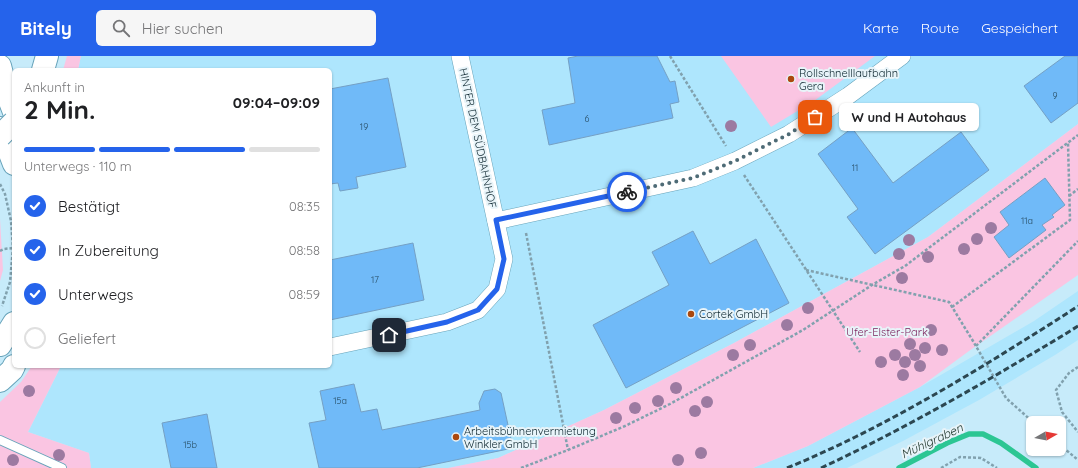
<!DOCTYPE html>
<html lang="de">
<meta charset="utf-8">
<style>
body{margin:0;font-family:Quicksand,sans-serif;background:#f6f6f6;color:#202124;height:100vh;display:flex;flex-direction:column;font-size:15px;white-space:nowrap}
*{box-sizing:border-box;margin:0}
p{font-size:13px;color:#757577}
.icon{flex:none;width:22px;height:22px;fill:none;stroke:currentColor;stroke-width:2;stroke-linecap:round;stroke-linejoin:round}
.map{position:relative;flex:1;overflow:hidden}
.details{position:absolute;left:12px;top:12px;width:320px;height:300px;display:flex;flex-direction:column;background:#fff;border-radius:6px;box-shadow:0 1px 3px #0004}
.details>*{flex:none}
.needle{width:26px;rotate:81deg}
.tools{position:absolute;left:1026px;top:360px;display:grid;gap:8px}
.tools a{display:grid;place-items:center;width:40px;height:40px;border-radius:6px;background:#fff;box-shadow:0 1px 3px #0004;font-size:20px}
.pin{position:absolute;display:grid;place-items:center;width:34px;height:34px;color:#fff;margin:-17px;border-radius:8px;box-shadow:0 2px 6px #0006}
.courier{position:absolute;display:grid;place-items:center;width:40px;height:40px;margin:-20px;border:3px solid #2563eb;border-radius:50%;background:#fff;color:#222;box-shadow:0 1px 5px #0007}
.bubble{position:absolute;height:28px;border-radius:6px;background:#fff;box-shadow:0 1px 3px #0004;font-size:13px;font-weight:700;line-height:28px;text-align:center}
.summary em{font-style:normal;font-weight:700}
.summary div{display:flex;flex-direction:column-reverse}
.summary{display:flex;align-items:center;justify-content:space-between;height:68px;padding:0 12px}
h1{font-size:26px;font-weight:700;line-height:30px}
.bar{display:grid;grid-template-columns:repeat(4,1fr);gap:6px 4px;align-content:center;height:48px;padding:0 12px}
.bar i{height:5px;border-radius:3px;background:#e0e0e0}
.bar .on{background:#2563eb}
.bar p{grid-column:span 4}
ol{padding:0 12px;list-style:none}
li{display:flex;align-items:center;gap:12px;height:44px}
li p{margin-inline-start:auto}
li .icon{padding:4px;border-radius:50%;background:#2563eb;color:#fff;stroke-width:4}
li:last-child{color:#757577}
li i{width:22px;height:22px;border:2px solid #e0e0e0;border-radius:50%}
header{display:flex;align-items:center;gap:24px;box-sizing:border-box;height:56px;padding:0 20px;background:#2563eb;color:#fff}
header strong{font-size:19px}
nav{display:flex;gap:22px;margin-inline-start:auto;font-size:14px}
.search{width:280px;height:36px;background:#f6f6f6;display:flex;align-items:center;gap:10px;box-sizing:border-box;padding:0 14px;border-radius:6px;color:#757577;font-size:15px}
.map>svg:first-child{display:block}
.built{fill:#aee6fd}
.green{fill:#fac5e2}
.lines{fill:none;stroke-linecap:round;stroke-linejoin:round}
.stream{stroke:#2cc693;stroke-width:5.5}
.building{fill:#70baf8;stroke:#75a0c4}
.lane-casing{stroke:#67a3ba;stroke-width:10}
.street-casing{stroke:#67a3ba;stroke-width:18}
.primary-casing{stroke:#67a3ba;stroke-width:24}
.path{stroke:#81a1ae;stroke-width:2.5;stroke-dasharray:3 2;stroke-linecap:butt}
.lane{stroke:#fff;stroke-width:8}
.street{stroke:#fff;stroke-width:17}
.primary{stroke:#fff;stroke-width:22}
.rail{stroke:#2c4751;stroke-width:3;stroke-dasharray:6 3;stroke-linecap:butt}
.primary-bridge-casing{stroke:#67a3ba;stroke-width:24;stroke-linecap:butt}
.primary-bridge{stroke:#fff;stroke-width:22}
.tree{fill:#9c7aa1}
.done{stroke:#4e6b76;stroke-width:4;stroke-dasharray:0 7.2}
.route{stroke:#2563eb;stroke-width:5}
.poi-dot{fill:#ab480d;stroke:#e8f4f9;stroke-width:1.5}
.labels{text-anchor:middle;stroke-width:4;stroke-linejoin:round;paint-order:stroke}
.number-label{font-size:9px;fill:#264b61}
.poi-label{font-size:11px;fill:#0d262f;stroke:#e8f4f9;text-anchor:start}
.street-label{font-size:11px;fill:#0d262f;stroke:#e8f4f9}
.park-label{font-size:11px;fill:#791e59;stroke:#e8f4f9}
.water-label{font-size:12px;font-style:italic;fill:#1a3127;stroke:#e8f4f9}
</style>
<header>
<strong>Bitely</strong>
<div class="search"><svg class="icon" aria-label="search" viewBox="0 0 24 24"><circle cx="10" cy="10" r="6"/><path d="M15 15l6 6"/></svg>Hier suchen</div>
<nav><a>Karte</a><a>Route</a><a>Gespeichert</a></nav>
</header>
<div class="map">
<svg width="1078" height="412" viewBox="0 0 1078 412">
<rect width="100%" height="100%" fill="#c7ebfa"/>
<!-- built -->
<g class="built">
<polygon points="81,0 1078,0 1078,68 928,181 734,287 604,354 498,402 450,412 91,412 89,397 28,376 61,310 330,310 330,14 78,14"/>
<polygon points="1078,235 1078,284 1055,299 979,344 903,385 847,412 753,412 808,390 920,331 1034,265"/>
</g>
<!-- green -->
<g class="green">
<polygon points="67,0 81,0 78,14 63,14"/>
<polygon points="721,0 875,0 814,45 771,71"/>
<polygon points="1078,68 1078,219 969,295 920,331 808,390 753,412 448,412 498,402 604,354 734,287 928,181"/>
<polygon points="0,163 3,214 0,225"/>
<polygon points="32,310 61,310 28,376 89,397 91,412 0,412 0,346 21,326"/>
</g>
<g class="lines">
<!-- stream -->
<polyline class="stream" points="899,412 947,387 969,378 983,378 1001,387 1036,412"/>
</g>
<!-- building -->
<g class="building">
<polygon points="578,0 657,0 670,26 675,25 679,46 670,48 673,62 549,89 542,54 575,47 568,2"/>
<polygon points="1065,0 1078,0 1078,47 1051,67 1024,30"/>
<polygon points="388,22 406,111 356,121 358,132 340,135 338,127 330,128 330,33"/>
<polygon points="852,72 893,127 961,76 989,114 875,198 847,161 858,153 818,98"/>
<polygon points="1045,122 1065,149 1052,159 1054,161 1042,169 1046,174 1009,202 994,181 1009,169 1000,156"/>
<polygon points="693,175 710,208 756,183 789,247 626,332 593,269 669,229 652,196"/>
<polygon points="413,187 424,244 330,264 330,204"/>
<polygon points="354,328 361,356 377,353 382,374 480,354 479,347 484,335 495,333 501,337 513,392 417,412 319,412 309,367 326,364 320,335"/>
<polygon points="207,358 217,412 171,412 162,367"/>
</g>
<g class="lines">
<!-- lane casing -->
<g class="lane-casing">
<polyline id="lane" points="0,384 62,412"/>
</g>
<!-- street casing -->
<g class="street-casing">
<g id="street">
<polyline points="496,165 693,122 735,105 789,78 848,40 902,0"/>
<polyline points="330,291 447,266 478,254 497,233 504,203 460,0"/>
</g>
</g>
<!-- primary casing -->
<g class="primary-casing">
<g id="primary">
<polyline points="0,10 7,38 14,56"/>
<polyline points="43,14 47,0"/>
<polyline points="0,72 14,108"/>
<polyline points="0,289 14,267"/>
<polyline points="0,325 12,314 14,310"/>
</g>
</g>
<!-- path -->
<g class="path">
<polyline points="670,0 726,90"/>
<polyline points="744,119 860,296"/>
<polyline points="0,128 5,138 11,165 13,192 10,226 2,250"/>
<polyline points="1069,140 1078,133"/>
<polyline points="526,177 568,394"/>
<polyline points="0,195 4,193 13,192"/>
<polyline points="806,214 949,246 973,285 1006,342 1034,367"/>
<polyline points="952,251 1070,164 1068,87"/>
<polyline points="976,290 1078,185"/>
<polyline points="1078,311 1069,317 1056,334 1062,356 1078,376"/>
<polyline points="1059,388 1078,404"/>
<polyline points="521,412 568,394 625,370 670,348 803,274 872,229 905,210 1078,79"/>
<polyline points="941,412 960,401 981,402 997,412"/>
</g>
<!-- lane -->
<use href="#lane" class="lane"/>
<!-- street -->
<use href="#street" class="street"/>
<!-- primary -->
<use href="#primary" class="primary"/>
<!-- rail -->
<g class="rail">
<path d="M787,412c73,-30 142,-69 209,-110 27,-17 55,-34 82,-52"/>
<path d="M821,412c62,-29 122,-62 182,-97 25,-15 50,-29 75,-45"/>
</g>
<!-- primary-bridge casing -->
<g class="primary-bridge-casing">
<polyline id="primary-bridge" points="0,80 14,66"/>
</g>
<!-- primary-bridge -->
<use href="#primary-bridge" class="primary-bridge"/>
</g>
<!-- trees -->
<g class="tree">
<circle cx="731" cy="70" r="6"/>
<circle cx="991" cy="172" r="6"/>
<circle cx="977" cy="183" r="6"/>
<circle cx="909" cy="184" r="6"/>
<circle cx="964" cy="193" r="6"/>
<circle cx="899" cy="198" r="6"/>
<circle cx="928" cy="201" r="6"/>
<circle cx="902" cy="222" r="6"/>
<circle cx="808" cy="252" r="6"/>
<circle cx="787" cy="269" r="6"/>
<circle cx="931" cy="274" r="6"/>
<circle cx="910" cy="288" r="6"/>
<circle cx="750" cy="289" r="6"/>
<circle cx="925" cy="292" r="6"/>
<circle cx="942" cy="294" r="6"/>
<circle cx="733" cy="299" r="6"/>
<circle cx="895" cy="299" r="6"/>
<circle cx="915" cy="299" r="6"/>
<circle cx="881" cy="306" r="6"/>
<circle cx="905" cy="306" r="6"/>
<circle cx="920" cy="310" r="6"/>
<circle cx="903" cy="319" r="6"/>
<circle cx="676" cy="332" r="6"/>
<circle cx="29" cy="335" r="6"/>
<circle cx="658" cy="345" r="6"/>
<circle cx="707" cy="346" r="6"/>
<circle cx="635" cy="352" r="6"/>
<circle cx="695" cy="355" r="6"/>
<circle cx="616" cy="362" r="6"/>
<circle cx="701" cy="397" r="6"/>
<circle cx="59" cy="399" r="6"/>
<circle cx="13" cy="404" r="6"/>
<circle cx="678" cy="404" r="6"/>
</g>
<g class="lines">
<!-- done -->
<polyline class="done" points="627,136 693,122 735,105 789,78 815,61"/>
<!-- route -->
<polyline class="route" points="389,279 447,266 478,254 497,233 504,203 496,164 627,136"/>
</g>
<!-- markers -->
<g class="poi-dot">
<circle cx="791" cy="23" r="4"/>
<circle cx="691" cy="258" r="4"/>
<circle cx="456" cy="381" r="4"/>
</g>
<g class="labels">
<!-- number labels -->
<g class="number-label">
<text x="1055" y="43">9</text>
<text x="587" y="66">6</text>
<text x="364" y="74">19</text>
<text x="855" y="115">11</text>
<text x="1027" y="168">11a</text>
<text x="375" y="227">17</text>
<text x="340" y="348">15a</text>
<text x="190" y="392">15b</text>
</g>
<!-- poi labels -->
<g class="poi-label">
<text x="799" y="21">Rollschnelllaufbahn<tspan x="799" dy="13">Gera</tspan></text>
<text x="699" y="262">Cortek GmbH</text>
<text x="464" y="379">Arbeitsbühnenvermietung<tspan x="464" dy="13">Winkler GmbH</tspan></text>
</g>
<!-- street labels -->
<g class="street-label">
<text transform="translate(478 82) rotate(78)" y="4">HINTER DEM SÜDBAHNHOF</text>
</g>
<!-- park labels -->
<g class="park-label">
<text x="887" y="280">Ufer-Elster-Park</text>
</g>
<!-- water labels -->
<g class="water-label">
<text transform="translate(932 385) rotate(-25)" y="4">Mühlgraben</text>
</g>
</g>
</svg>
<div class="tools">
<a><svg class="needle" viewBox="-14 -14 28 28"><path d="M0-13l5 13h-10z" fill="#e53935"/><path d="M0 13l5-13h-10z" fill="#757577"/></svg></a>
</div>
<div class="pin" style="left:815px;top:61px;background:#ea580c"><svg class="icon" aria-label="bag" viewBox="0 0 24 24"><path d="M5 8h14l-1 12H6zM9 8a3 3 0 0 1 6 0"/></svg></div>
<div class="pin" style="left:389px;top:279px;background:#1f2937"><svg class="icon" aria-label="home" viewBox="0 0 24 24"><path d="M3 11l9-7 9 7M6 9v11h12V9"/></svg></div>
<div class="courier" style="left:627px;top:136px"><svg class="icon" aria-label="bike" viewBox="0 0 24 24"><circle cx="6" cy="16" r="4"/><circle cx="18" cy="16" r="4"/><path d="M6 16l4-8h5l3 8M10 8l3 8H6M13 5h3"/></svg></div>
<div class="bubble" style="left:839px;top:47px;width:140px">W und H Autohaus</div>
<section class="details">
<div class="summary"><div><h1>2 Min.</h1><p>Ankunft in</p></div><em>09:04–09:09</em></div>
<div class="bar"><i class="on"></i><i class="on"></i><i class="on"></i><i></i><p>Unterwegs · 110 m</p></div>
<ol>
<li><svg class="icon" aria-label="check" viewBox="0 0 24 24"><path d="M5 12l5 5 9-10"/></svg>Bestätigt<p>08:35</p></li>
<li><svg class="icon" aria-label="check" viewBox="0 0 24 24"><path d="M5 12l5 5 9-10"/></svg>In Zubereitung<p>08:58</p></li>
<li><svg class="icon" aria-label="check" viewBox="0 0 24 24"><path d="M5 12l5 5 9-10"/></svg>Unterwegs<p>08:59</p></li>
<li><i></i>Geliefert</li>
</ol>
</section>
</div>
